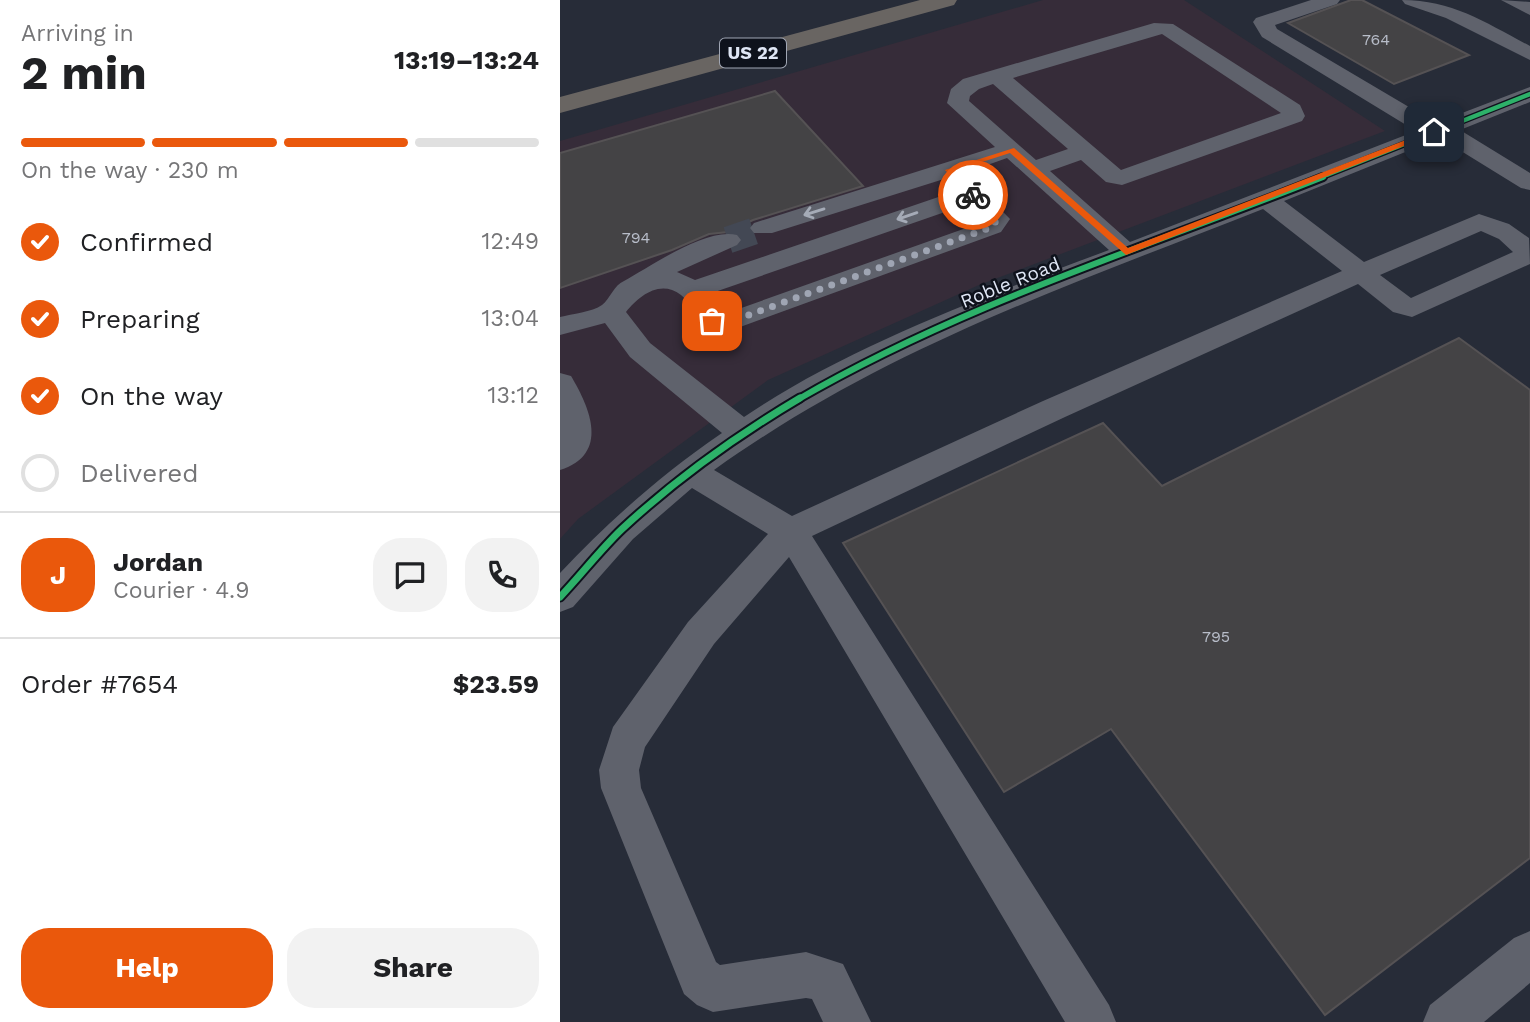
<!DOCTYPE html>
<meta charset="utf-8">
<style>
body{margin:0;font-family:"Work Sans",sans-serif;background:#f2f2f2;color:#202124;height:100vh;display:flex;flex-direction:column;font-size:26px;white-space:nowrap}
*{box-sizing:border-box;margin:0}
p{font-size:23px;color:#757577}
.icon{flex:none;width:38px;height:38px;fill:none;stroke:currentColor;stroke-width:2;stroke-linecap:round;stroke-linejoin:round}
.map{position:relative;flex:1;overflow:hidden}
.panel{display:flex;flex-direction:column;background:#fff;width:560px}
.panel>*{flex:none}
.pin{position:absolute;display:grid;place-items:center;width:60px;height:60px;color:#fff;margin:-30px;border-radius:14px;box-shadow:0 4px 10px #0006}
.courier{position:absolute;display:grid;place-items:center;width:70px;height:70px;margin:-35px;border:5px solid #ea580c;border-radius:50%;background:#fff;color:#222;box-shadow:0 2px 9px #0007}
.head em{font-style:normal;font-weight:700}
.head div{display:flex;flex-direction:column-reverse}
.head{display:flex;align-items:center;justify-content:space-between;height:119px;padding:0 21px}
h1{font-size:46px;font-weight:700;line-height:52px}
.bar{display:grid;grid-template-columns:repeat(4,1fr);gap:10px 7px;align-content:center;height:84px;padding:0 21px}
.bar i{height:9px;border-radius:5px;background:#e0e0e0}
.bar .active{background:#ea580c}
.bar p{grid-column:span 4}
.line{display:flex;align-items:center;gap:18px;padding:0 21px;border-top:2px solid #e0e0e0}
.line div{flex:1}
.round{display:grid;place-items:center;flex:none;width:74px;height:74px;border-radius:28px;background:#f2f2f2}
ol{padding:0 21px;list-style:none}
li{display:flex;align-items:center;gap:21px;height:77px}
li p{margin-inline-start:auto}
li .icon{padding:7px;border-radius:50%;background:#ea580c;color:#fff;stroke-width:4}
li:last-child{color:#757577}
li i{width:38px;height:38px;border:4px solid #e0e0e0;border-radius:50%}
.primary-button{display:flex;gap:14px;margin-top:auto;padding:14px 21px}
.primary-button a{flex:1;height:80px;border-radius:28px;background:#ea580c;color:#fff;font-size:28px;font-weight:700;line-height:80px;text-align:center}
.primary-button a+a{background:#f2f2f2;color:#202124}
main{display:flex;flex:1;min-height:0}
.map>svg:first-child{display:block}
.commercial{fill:#362c39}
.building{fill:#444345;stroke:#555254;stroke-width:2}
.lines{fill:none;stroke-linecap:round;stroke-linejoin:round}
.minor-tunnel{stroke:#434854;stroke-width:27;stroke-dasharray:27 13;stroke-linecap:butt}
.minor{fill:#5f626c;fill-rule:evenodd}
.highway{fill:#696562;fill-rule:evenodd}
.cycleway-far2-casing{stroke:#0e121c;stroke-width:7}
.cycleway-far1-casing{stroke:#0e121c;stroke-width:10}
.cycleway-casing{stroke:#0e121c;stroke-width:11}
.cycleway-far2{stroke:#2db169;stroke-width:4.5}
.cycleway-far1{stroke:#2db169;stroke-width:6}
.cycleway{stroke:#2db169;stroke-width:7}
.oneway{stroke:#a5abb7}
.route{fill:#ea580c}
.done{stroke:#9fa5b3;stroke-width:7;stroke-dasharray:0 12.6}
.labels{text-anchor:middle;stroke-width:5;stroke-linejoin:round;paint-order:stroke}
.number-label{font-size:16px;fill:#b8bdc9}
.shield{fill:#0e121c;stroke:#a0a6b4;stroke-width:2}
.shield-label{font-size:18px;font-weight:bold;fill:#dfe6f5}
.street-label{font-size:19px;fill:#dfe6f5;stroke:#0e121c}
</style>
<main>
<section class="panel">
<div class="head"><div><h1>2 min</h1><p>Arriving in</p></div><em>13:19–13:24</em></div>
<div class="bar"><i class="active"></i><i class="active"></i><i class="active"></i><i></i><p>On the way · 230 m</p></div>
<ol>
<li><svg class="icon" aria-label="check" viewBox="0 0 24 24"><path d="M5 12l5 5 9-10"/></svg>Confirmed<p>12:49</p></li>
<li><svg class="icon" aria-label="check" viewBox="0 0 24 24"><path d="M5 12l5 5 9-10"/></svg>Preparing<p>13:04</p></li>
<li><svg class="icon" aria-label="check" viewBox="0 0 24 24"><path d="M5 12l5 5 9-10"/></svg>On the way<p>13:12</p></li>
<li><i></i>Delivered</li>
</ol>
<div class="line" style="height:126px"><b class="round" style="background:#ea580c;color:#fff">J</b><div><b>Jordan</b><p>Courier · 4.9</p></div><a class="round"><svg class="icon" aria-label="chat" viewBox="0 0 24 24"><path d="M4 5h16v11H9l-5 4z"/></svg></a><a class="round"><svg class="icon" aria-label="phone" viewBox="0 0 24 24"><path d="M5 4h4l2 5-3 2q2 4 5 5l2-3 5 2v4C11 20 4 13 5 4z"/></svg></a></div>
<div class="line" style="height:91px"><div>Order #7654</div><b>$23.59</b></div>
<div class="primary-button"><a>Help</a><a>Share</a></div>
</section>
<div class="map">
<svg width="970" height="1022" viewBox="0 0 970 1022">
<rect width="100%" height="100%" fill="#272c38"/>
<!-- commercial -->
<polygon class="commercial" points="483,0 624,0 825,131 419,285 208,380 18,519 0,539 0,141"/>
<!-- building -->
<g class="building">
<polygon points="791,0 802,0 909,55 834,84 728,23"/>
<polygon points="215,91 303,186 193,220 168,232 149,234 112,250 0,288 0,153"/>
<polygon points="899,338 970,390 970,858 765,1015 551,729 444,792 283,543 543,423 602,486"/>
</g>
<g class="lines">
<!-- minor-tunnel -->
<polyline class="minor-tunnel" points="168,240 203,228"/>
<!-- minor -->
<g class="minor">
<path d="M751,0h29l-3,4 -62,21 2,4 159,94 94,-36v15l-70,28 70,43v17l-9,-2 -81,-50 -156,63 80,61 115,-48 30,10 20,14 1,26 -118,53 -19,-5 -35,-28 -293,133 -253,119 297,469 7,17h-51l-276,-465 -75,87 -69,103 -6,23 2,18 75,174 4,3 86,-13 37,12 28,58h-48l-11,-23 -6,-1 -93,14 -16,-7 -13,-11 -83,-206 -2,-18 14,-43 75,-105 80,-88 -76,-46 -59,51 -60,68 -13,5v-39c50,-53 102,-99 162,-140l-92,-76 -25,-34 -45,12v-18c12,-3 32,-5 42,-12 8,-6 12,-20 22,-24 26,-14 82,-54 113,-46l4,5 -4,5 -60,27 18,8 261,-89 -12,-12 -172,54h-18l-4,-5 4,-5 241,-76 -48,-44 4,-14 12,-10 191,-56 19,1 127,81 5,11 -3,5 -180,64 -16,-3 -25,-22 -31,11 80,71 286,-111 -154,-94 -9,-15 3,-4zM602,34l119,79 -160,57 -108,-92zM433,84l75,65 -32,11 -67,-59 1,-5 9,-7zM447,158l102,92c-120,45 -259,95 -365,167l-94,-74 -24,-31c13,-16 34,-33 55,-17 9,7 15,23 21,32l30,3 269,-98 9,-13 -45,-46zM408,204l15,18 -253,90h-10l-11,-18zM703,209l79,62 -299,130 -251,115 -78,-46c172,-123 354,-184 549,-261zM921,231l18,8 14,13 -102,46 -31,-23z"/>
<path d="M842,0c51,0 84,23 128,46v14l-84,-42 -41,-14z"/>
<polygon points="941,0 970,2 970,15"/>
<path d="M0,373l11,3c19,32 39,78 -11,94z"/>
<polygon points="970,931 970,983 924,1022 863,1022 870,1005 954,938"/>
</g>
<!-- highway -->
<polygon class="highway" points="360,0 397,0 394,5 0,113 0,97"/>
<!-- cycleway-far2 casing -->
<g class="cycleway-far2-casing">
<polyline id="cycleway-far2" points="759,178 970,94"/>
</g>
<!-- cycleway-far1 casing -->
<g class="cycleway-far1-casing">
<path id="cycleway-far1" d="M237,400c165,-96 350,-153 526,-223"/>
</g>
<!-- cycleway casing -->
<g class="cycleway-casing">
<path id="cycleway" d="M0,597c21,-22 40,-47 62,-68 54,-50 114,-93 178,-131"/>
</g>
<!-- cycleway-far2 -->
<use href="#cycleway-far2" class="cycleway-far2"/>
<!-- cycleway-far1 -->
<use href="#cycleway-far1" class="cycleway-far1"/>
<!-- cycleway -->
<use href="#cycleway" class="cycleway"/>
</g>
<!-- one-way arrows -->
<defs><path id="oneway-shaft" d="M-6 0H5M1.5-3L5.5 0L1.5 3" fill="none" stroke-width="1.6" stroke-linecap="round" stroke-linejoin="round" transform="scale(1.75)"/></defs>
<g class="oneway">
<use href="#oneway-shaft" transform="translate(254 212) rotate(163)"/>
<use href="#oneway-shaft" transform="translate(347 216) rotate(161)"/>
</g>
<!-- route -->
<polygon class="route" points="874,129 877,133 566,255 450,153 394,171 416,197 410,197 385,170 454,148 568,248"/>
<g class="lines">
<!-- done -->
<polyline class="done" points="152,321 172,321 432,227 437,219 413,195"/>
</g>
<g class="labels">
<!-- number labels -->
<g class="number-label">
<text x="816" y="45">764</text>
<text x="76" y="243">794</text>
<text x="656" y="642">795</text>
</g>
<!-- shield labels -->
<rect class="shield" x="160" y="38.5" width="66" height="29" rx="5"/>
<g class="shield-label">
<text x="193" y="59">US 22</text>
</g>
<!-- street labels -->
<g class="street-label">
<text transform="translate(450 282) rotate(-22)" y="7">Roble Road</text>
</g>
</g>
</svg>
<div class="pin" style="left:152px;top:321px;background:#ea580c"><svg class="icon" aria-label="bag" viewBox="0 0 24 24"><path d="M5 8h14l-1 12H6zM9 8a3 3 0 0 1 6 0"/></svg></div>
<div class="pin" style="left:874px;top:132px;background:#1f2937"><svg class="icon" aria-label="home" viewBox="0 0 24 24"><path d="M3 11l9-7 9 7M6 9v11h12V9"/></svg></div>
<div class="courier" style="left:413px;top:195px"><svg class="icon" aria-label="bike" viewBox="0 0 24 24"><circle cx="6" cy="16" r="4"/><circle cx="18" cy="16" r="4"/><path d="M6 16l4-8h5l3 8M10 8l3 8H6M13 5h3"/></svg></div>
</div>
</main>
